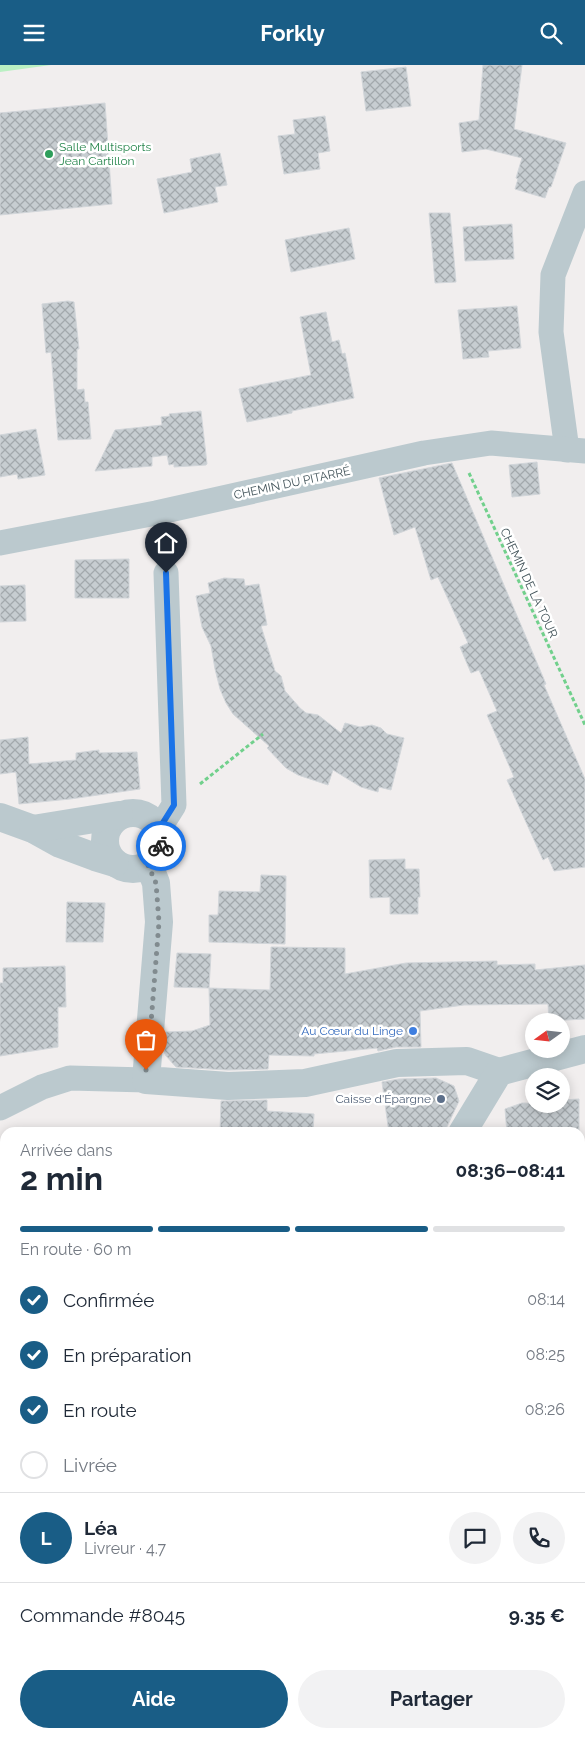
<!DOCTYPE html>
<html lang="fr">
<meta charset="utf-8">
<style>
body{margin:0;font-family:Raleway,sans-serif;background:#f2f2f3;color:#1f2937;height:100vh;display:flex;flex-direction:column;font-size:19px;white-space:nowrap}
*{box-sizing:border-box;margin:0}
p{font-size:16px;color:#747a83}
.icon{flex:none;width:28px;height:28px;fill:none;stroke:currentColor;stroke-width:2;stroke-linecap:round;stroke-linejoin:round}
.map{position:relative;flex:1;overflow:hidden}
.details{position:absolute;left:0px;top:1062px;width:585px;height:611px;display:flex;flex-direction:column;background:#fff;border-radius:15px 15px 0 0;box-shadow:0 2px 12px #0003}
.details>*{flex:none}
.needle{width:32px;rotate:255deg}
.buttons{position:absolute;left:525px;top:948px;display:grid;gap:10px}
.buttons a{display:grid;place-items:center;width:45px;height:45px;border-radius:50%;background:#fff;box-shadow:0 2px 12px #0003;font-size:25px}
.pin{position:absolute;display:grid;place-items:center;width:42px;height:42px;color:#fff;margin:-51px -21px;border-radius:50% 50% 50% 0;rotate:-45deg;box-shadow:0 0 5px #0007}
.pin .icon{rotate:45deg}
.courier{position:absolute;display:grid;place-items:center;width:50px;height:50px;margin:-25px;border:4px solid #1a73e8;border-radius:50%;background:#fff;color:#222;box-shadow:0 1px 6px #0007}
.head em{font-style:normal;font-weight:700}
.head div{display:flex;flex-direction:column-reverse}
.head{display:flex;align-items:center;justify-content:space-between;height:85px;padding:0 20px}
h1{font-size:32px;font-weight:700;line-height:38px}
.bar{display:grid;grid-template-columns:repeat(4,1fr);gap:8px 5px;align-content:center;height:60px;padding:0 20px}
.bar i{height:6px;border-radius:4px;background:#e0e1e3}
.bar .selected{background:#195d86}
.bar p{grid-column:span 4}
.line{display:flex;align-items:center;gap:12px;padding:0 20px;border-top:1px solid #e0e1e3}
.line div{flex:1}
.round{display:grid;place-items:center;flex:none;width:52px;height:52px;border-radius:26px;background:#f2f2f3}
ol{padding:0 20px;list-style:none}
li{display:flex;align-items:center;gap:15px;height:55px}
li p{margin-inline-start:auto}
li .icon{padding:5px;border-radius:50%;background:#195d86;color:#fff;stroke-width:4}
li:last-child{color:#747a83}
li i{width:28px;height:28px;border:2px solid #e0e1e3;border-radius:50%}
.action{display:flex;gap:10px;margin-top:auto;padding:10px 20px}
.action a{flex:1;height:58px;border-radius:30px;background:#195d86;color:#fff;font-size:20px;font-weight:700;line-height:58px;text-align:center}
.action a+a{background:#f2f2f3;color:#1f2937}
header{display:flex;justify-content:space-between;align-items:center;height:65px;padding:0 20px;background:#195d86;color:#fff;font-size:22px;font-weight:700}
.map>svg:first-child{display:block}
.green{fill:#baf0c3}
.building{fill:url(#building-cross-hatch);stroke:#d2d6da}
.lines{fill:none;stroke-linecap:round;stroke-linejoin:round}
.path{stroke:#71d08c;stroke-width:3;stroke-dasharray:4 2.5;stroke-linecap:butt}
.minor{stroke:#bbc9ce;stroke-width:25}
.tertiary{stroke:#bbc9ce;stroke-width:28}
.rail{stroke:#b0b5b9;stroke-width:4}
.done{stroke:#818b8f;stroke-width:5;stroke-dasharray:0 9}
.route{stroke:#1a73e8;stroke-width:6}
.leisure-dot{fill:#2e9e5b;stroke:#fff;stroke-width:2}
.shop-dot{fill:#3f7fe0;stroke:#fff;stroke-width:2}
.service-dot{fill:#5c6f8a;stroke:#fff;stroke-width:2}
.labels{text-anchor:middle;stroke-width:5;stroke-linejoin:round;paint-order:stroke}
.leisure-label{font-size:12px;fill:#27864d;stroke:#fff;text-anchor:start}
.street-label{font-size:12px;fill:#45565c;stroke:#fff}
.shop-label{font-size:12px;fill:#366cbe;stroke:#fff;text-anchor:end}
.service-label{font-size:12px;fill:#4e5e75;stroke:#fff;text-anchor:end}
</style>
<header><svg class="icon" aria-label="menu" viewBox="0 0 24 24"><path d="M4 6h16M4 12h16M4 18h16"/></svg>Forkly<svg class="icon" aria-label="search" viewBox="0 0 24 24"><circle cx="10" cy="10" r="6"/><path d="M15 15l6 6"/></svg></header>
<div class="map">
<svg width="585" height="1673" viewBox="0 0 585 1673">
<defs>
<pattern id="building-cross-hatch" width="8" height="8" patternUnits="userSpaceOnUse" patternTransform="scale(1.25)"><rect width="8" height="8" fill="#c7cdd1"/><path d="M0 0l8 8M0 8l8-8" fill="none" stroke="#a3a9ad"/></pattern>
</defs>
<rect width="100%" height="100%" fill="#f1eeee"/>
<!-- green -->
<polygon class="green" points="0,0 51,0 0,7"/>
<!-- building -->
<g class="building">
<polygon points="483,0 522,0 514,64 566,78 551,122 549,122 545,133 515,124 518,114 516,113 522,93 486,84 462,87 459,58 479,55"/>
<polygon points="406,2 411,41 366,46 361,7"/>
<polygon points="105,38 112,139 0,150 0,48"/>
<polygon points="325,51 330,86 318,88 320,104 284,109 278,71 295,69 293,55"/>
<polygon points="220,88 227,120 215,122 218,137 164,148 157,114 192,107 190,94"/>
<polygon points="429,148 450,148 456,217 435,218"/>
<polygon points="512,159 514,194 465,196 463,162"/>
<polygon points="349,163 355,194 291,207 285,175"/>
<polygon points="68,236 74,237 79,284 77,284 77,325 84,324 85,337 88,337 91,374 58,375 51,287 46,288 42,239"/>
<polygon points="517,241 521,283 488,286 489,292 463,294 458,245"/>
<polygon points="326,247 332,277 339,275 342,289 345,288 354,333 292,346 292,348 247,357 239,324 311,310 300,252"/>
<polygon points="201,346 207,399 206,400 174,402 174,399 169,400 167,390 152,392 152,401 95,406 115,365 162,360 161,352 170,351 169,349"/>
<polygon points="36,364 45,410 18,414 17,409 0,412 0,370"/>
<polygon points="537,397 540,429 512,432 509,400"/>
<polygon points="452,398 546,619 544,620 585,714 585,802 554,806 548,792 543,795 507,715 514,712 487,650 497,646 479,605 471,608 460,582 468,578 438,512 431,515 415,462 394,470 379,413"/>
<polygon points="129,494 129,533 75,533 75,495"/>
<polygon points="224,513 244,514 245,521 259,519 267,560 261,561 275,606 281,611 285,626 300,643 306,648 318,650 341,668 345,658 360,662 372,660 381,663 387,669 404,673 391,725 379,722 378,727 361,722 333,705 328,720 298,710 286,703 267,683 269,681 233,649 226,638 220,624 215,604 211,581 202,562 196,531 210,528 208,518"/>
<polygon points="25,520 26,556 0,557 0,521"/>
<polygon points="28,672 29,699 76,695 76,688 99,685 99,688 137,687 140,724 70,734 19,739 16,707 0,709 0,675"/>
<polygon points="405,794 405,804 419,804 420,832 418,832 418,849 390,849 390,832 370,833 369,795"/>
<polygon points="261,810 286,811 285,879 209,877 209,850 218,850 219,826 260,827"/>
<polygon points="67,837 105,838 103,877 66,877"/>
<polygon points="271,882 345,883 345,909 406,898 497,896 497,900 535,899 535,905 585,900 585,954 549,956 548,939 464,940 420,946 421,982 396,982 378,986 377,983 314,989 314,991 269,990 268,1004 228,1005 176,1002 166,991 164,987 166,967 192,966 210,960 209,923 270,925"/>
<polygon points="177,888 211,889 209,923 174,922"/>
<polygon points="65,901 66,942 58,942 58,982 0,991 0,918 3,918 3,903"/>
<polygon points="436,1013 454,1021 459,1036 444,1068 389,1068 382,1017 399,1014"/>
<polygon points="579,1034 579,1068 507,1068 505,1044 522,1038 561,1039 561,1035"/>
<polygon points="267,1035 267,1046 314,1049 313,1068 220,1068 221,1036"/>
</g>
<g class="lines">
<!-- path -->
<g class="path">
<polyline points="469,408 585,660"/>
<polyline points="200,719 263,669"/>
</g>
<!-- minor -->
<g class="minor">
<polyline points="567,385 551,267 553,210 585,128"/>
<polyline points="0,478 156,448 424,388 491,378 585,386"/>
<polyline points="159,764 174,740 166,508"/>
<polyline points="0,1043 42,1022 70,1013 146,1015"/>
</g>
<!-- tertiary -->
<g class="tertiary">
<circle cx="133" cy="776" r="28"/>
<polyline points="0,752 33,764 60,779 95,792 115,798"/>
<polyline points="33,764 119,750"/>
<polyline points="149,800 156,818 159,857 146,1015 228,1021 305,1018 397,998 467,996 499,1007"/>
<polyline points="462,1068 499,1007 585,984"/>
<polyline points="0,1516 5,1516"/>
<polyline points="39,1673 39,1669"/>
</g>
<!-- rail -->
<g class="rail">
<polyline points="580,1451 585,1449"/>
<polyline points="580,1468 585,1466"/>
<polyline points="580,1494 585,1491"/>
<polyline points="580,1530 585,1528"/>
<polyline points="580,1547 585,1545"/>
<polyline points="580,1575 585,1574"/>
<polyline points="580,1598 585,1598"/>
<polyline points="580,1619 585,1619"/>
<polyline points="580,1633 585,1633"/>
<polyline points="0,1643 5,1642"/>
<polyline points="0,1659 5,1658"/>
</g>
</g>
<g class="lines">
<!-- done -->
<polyline class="done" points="146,1005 148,996 159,857 156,818 148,800 156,792 161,781"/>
<!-- route -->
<polyline class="route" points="161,781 162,773 159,764 174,740 166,508"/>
</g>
<!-- markers -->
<circle class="leisure-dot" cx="49" cy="89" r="5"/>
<circle class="shop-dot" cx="413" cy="966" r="5"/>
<circle class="service-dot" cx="441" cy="1034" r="5"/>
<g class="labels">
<!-- leisure labels -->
<g class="leisure-label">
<text x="59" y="86">Salle Multisports<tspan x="59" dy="14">Jean Cartillon</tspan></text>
</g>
<!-- street labels -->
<g class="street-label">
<text transform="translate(292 418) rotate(-12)" y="4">CHEMIN DU PITARRÉ</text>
<text transform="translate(529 518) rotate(65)" y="4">CHEMIN DE LA TOUR</text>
</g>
<!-- shop labels -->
<g class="shop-label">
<text x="403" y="970">Au Cœur du Linge</text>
</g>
<!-- service labels -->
<g class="service-label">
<text x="431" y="1038">Caisse d'Épargne</text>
</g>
</g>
</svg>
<div class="buttons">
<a><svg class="needle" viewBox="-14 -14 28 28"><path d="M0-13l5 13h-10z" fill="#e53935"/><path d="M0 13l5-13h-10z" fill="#747a83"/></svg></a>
<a><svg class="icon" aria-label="layers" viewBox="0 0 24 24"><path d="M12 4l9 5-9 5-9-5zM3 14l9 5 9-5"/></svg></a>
</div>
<div class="pin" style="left:146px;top:1005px;background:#ea580c"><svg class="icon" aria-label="bag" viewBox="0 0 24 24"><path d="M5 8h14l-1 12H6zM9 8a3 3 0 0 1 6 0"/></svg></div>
<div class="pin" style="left:166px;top:508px;background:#1f2937"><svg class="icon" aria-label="home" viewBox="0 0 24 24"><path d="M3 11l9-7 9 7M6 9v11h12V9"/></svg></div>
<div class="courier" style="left:161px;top:781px"><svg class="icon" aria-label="bike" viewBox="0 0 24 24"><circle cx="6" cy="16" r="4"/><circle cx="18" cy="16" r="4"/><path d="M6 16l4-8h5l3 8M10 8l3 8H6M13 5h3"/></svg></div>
<section class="details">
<div class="head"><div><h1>2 min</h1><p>Arrivée dans</p></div><em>08:36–08:41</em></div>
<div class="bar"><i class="selected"></i><i class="selected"></i><i class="selected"></i><i></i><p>En route · 60 m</p></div>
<ol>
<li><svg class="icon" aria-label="check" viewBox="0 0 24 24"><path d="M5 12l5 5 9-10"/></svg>Confirmée<p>08:14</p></li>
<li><svg class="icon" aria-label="check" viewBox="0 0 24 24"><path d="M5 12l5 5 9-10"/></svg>En préparation<p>08:25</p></li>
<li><svg class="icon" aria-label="check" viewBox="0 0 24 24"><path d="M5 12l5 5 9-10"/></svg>En route<p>08:26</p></li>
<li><i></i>Livrée</li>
</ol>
<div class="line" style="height:90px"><b class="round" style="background:#195d86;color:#fff">L</b><div><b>Léa</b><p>Livreur · 4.7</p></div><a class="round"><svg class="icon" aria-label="chat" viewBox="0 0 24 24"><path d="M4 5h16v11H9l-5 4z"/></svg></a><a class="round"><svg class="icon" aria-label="phone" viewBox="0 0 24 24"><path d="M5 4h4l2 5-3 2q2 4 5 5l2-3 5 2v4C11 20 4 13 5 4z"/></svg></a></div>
<div class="line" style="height:65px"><div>Commande #8045</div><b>9.35 €</b></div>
<div class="action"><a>Aide</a><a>Partager</a></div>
</section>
</div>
